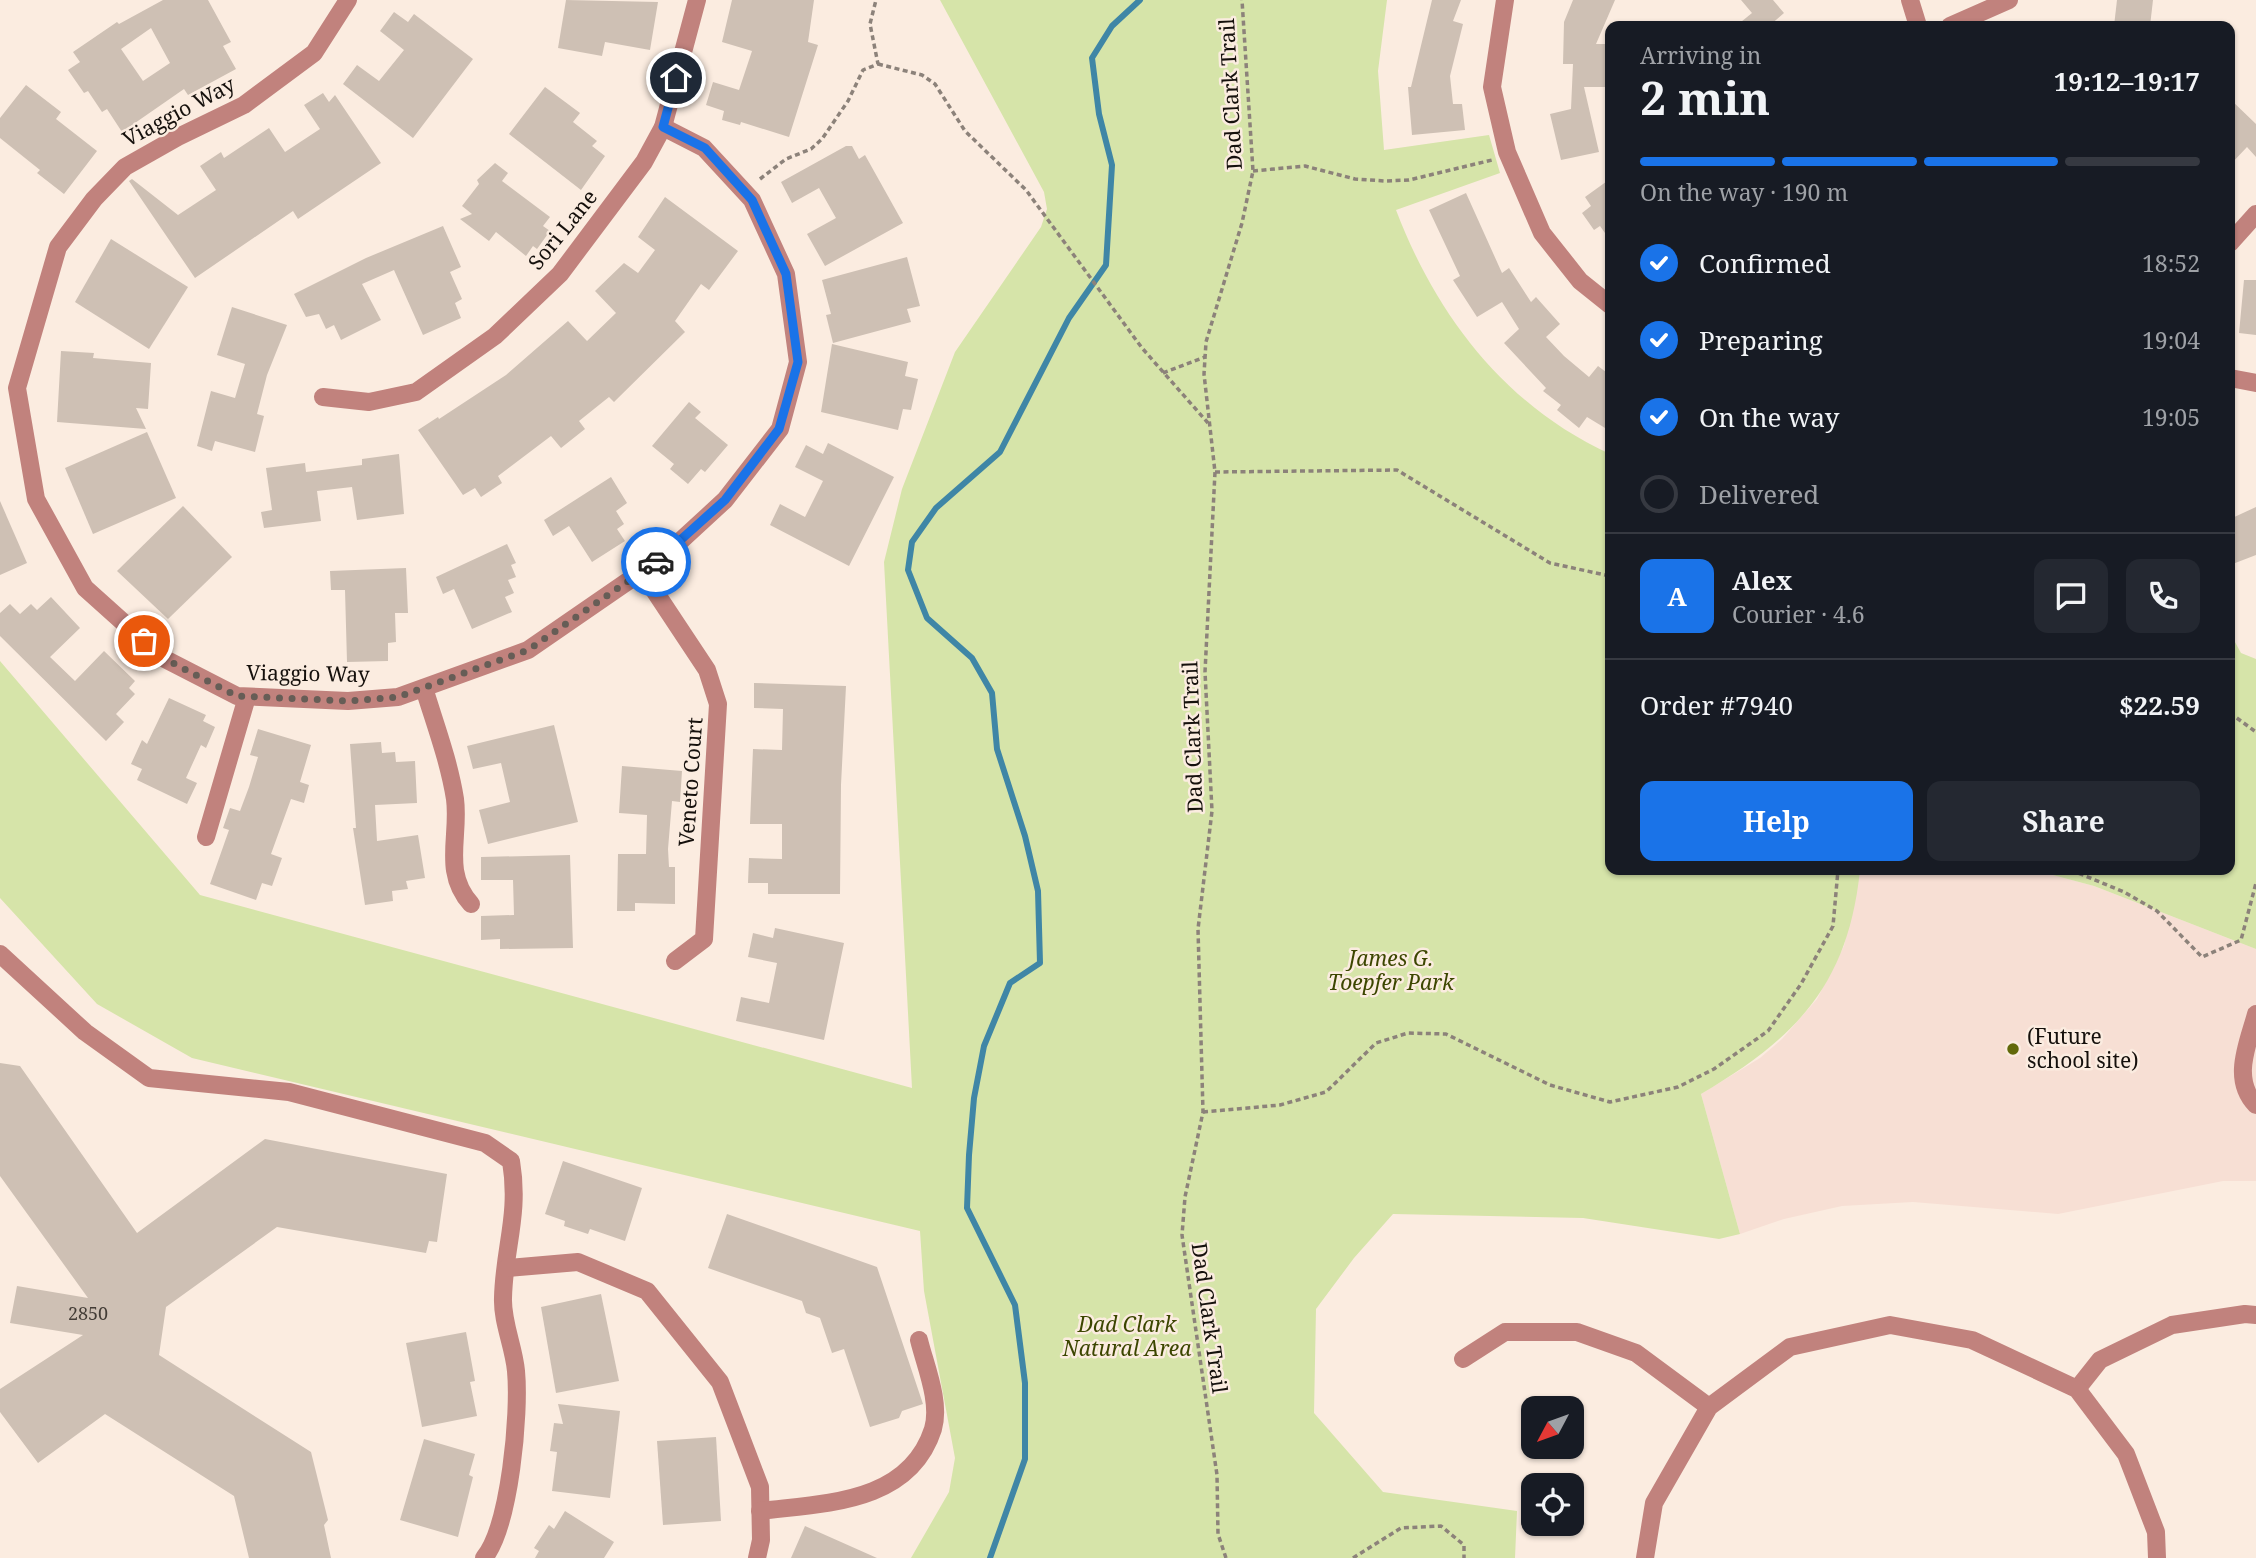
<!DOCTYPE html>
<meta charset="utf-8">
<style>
body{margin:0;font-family:"Noto Serif",serif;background:#242831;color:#f1f3f6;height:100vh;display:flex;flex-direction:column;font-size:26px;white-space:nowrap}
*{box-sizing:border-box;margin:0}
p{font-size:23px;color:#9ea1a6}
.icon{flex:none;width:38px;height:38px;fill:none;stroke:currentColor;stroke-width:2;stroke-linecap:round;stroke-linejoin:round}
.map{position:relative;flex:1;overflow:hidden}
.drawer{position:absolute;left:1605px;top:21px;width:630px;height:854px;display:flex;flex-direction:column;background:#171b24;border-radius:14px;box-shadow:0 2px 5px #0004}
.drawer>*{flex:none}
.needle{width:46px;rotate:229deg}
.controls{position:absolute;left:1521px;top:1396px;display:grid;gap:14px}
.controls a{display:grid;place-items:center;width:63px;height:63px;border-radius:14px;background:#171b24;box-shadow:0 2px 5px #0004;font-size:35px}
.pin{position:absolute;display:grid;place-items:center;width:60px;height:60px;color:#fff;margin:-30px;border:4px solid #fff;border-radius:50%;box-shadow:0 2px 7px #0007}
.courier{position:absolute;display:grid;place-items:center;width:70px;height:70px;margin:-35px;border:5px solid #1a73e8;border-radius:50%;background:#fff;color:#222;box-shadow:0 2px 9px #0007}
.head em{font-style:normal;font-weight:700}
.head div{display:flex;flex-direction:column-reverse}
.head{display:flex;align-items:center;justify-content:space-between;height:119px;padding:0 35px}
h1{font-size:46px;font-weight:700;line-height:52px}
.bar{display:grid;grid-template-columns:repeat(4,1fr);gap:10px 7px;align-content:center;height:84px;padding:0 35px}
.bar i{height:9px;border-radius:5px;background:#363941}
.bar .active{background:#1a73e8}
.bar p{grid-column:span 4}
.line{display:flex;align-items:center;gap:18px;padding:0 35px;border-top:2px solid #363941}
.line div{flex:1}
.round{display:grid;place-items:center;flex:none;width:74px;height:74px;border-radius:14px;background:#242831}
ol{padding:0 35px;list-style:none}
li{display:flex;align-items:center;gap:21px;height:77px}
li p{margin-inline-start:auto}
li .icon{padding:7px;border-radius:50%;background:#1a73e8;color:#fff;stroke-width:4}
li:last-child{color:#9ea1a6}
li i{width:38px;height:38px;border:4px solid #363941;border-radius:50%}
.cta{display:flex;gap:14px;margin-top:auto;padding:14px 35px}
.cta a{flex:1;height:80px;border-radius:14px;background:#1a73e8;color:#fff;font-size:28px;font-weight:700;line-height:80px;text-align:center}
.cta a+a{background:#242831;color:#f1f3f6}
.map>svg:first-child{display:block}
.education{fill:#f7dfd4}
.green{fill:#d6e4a9}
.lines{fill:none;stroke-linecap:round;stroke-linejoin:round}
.stream{stroke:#3f86a6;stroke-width:6}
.building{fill:#cec0b4;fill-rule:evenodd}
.path{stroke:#8c827a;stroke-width:3.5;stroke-dasharray:5 3.5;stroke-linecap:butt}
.minor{stroke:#c1827d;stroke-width:18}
.done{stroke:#665d56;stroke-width:7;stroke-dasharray:0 12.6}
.route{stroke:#1a73e8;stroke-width:9}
.poi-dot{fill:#62690a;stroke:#fbece0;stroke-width:2.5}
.labels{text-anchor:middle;stroke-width:5;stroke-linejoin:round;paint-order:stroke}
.number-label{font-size:18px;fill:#433c36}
.street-label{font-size:21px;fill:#15100c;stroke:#fbece0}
.park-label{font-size:21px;font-style:italic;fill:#3c4600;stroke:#fbece0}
.poi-label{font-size:21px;fill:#15100c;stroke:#fbece0;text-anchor:start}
</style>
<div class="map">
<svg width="2256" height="1558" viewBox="0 0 2256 1558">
<rect width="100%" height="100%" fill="#fbece0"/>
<!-- education -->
<polygon class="education" points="1860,870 2034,870 2094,886 2256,949 2256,1181 2223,1181 2058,1214 1913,1202 1842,1206 1784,1219 1740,1234 1701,1094 1760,1058 1782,1039 1817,999 1844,946"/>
<!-- green -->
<g class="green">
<path d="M940,0h447l-9,71 6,79 105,-15 11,38 -104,37c40,105 109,196 214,244v416h250c-12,115 -63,167 -159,224l39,140 -21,5 -136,-21 -190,-4 -39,44 -38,51 -2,104 69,79 134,19 -2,47h-604l38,-66 6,-34 -31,-167 -4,-60 -728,-173 -95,-54 -97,-106v-237l200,234 712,193 -28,-526 18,-73 53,-137 86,-125 6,-18 -3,-17z"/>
<polygon points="2230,633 2241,653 2256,659 2256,949 2094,886 2034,870 2230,870"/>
</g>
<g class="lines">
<!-- stream -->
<polyline class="stream" points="990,1558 1025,1459 1025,1383 1015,1305 967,1208 969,1155 974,1098 984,1046 1010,983 1040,963 1038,891 1025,836 997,749 992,693 972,658 927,618 908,570 912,542 936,508 1000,452 1069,318 1106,265 1112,165 1099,114 1092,58 1112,26 1140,0"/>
</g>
<!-- building -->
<g class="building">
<path d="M163,0h45l23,42 -8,4 13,23 -48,26 -4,-6 -62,43 -15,-23 -5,3 -14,-21 -4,2 -16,-23 12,-8 -7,-10 44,-30 2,2zM151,28l19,35 -27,18 -22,-32z"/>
<polygon points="566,0 658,2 650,50 605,42 602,56 558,48"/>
<polygon points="732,0 814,0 808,42 818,45 789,137 741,122 740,125 722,120 724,111 706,105 713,82 739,90 752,51 722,42"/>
<polygon points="1432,0 1461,0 1453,21 1463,24 1450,76 1453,104 1462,104 1465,130 1412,135 1408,87 1411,87"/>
<polygon points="1573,0 1615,0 1596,44 1610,44 1610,87 1584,87 1599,152 1561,160 1550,114 1571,109 1573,64 1563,64 1564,22"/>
<polygon points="1741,0 1773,0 1784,13 1769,26 1736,26 1752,13"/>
<polygon points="2117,0 2153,0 2150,26 2114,26"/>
<polygon points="394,12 408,22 414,14 473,59 413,138 343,84 357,65 379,81 404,50 380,31"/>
<polygon points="26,85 61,112 56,119 97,151 64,194 37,173 40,170 0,138 0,118"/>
<polygon points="545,87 580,113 573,122 597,141 592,146 605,156 581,190 509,134"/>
<polygon points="323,93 329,102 335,95 381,163 298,219 293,211 195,278 129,181 132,179 178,215 216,190 200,166 221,152 224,158 269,128 285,152 320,129 304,105"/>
<polygon points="2230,99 2256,124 2256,157 2247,147 2230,165"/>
<polygon points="846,146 852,146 859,159 865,155 903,223 825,266 807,234 836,218 819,188 792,203 781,182"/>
<polygon points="495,163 508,173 502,181 550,217 543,226 550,231 537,249 533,246 526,256 496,232 489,241 460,219 472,214 462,206 479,184 477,180"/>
<polygon points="1610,179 1610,240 1600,226 1594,230 1582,213 1591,206 1585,197"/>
<polygon points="1466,193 1502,273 1509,268 1531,302 1536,297 1560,324 1546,337 1564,356 1589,377 1598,366 1610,375 1610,431 1587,417 1579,428 1557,410 1561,405 1543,391 1546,388 1504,343 1519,329 1502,302 1477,317 1453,280 1460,276 1429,210"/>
<polygon points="665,197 738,251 709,290 701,284 675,321 685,332 614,402 609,397 579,421 585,429 561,448 551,436 498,476 502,483 481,497 475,488 463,495 418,430 438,417 439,419 506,375 568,321 587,341 616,313 595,291 624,263 638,273 655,250 638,237"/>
<polygon points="443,226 461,267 450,272 462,299 455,303 461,318 423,335 394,270 362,284 381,320 341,340 334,325 326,329 319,314 306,317 294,294 366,258"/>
<polygon points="111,239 188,287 149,349 75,302"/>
<polygon points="907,257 920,306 907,309 911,322 833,343 826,315 831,314 822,280"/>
<polygon points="2244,280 2256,280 2256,335 2239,333"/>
<polygon points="232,307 287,325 267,375 257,414 264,416 255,452 215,441 212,451 197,446 211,391 235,398 245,364 217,355"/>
<polygon points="832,344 908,362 905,376 918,379 911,410 903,409 898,430 821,412"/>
<polygon points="61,351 94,353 93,358 151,363 148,409 136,408 146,429 57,422"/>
<polygon points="689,402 701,412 695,418 728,445 705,472 701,469 688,484 670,469 674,464 652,446"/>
<polygon points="147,432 176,498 93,534 65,468"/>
<polygon points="828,443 894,477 849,566 770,525 780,504 805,517 823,481 795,467 806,445 823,454"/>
<polygon points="399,454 404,514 357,520 352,487 317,491 321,521 264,528 261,512 272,510 266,468 305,463 306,472 362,465 362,459"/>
<polygon points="611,477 627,503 616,511 624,524 617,529 625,541 592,562 569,526 553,536 544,520"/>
<polygon points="0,501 27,563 0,575"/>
<polygon points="183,506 232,557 168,619 117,571"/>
<polygon points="2256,507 2256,555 2230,565 2230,519"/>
<polygon points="507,544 516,563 511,565 516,577 508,580 514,593 505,597 512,612 472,629 454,589 443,594 436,577"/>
<polygon points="406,568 408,613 395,613 396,642 388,643 388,661 347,662 345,590 331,590 330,571"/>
<polygon points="51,597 80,628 50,657 75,681 104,651 135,681 129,688 135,694 116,714 124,722 106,741 0,636 0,613 10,604 20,614 31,604 37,610"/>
<polygon points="754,683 846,686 841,785 840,894 768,894 768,883 748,883 749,858 782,859 782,824 750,824 753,749 782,750 783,709 754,708"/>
<polygon points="169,698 206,715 203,721 215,727 206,748 201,745 186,778 197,783 187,804 137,780 142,769 131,764 142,740 147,744"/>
<polygon points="554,725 578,822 488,844 479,810 510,802 501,763 473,769 467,746"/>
<polygon points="258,729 311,745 300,782 309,785 304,803 291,799 271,854 282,858 272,886 262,883 256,900 210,884 229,830 223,828 230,808 240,811 249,787 258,757 250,755"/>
<polygon points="381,742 382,753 395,752 396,762 415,761 417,803 375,805 377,841 418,835 425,878 406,881 408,889 392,891 393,901 365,905 353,828 356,828 350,744"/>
<polygon points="622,766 682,771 680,802 672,801 668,849 669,867 675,867 675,904 635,903 635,911 617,911 618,854 646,854 647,815 619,813"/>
<polygon points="570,855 573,948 500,949 500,939 481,940 481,916 514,915 513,880 481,880 481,857"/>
<polygon points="775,928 844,943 824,1040 736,1021 741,997 769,1003 777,963 748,957 753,933 773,938"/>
<polygon points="0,1063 20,1066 137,1233 265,1139 447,1174 437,1242 429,1241 426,1253 277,1227 166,1307 159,1355 311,1452 328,1520 324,1525 331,1558 249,1558 234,1496 105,1414 38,1463 0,1412 0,1389 83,1335 10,1323 17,1286 88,1298 0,1176"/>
<polygon points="563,1161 642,1188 625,1241 590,1229 588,1234 564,1226 565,1221 545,1214"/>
<polygon points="727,1214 877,1267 923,1404 902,1411 899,1418 870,1427 844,1349 832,1353 820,1318 806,1313 802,1301 708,1268"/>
<polygon points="601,1294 619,1381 556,1393 541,1307"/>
<polygon points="466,1332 475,1381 470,1382 477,1416 422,1427 406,1343"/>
<polygon points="558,1404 620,1411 610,1498 552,1491 557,1452 550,1451 554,1423 563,1424"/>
<polygon points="716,1437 721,1521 663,1525 657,1441"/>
<polygon points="424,1439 475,1454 469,1475 473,1477 458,1537 400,1520"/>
<polygon points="565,1511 614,1542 604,1558 535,1558 539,1551 534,1548 549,1525 554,1529"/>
<polygon points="805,1526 877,1558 791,1558"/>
</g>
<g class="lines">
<!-- path -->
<g class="path">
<polyline points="878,64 922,75 935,84 965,131 1026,190 1142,348 1208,423"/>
<polyline points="1253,171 1305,166 1355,179 1385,181 1409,180 1492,160"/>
<polyline points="760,179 786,159 811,149 822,139 848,101 863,70 878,64 870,24 876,0"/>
<polyline points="1163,373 1205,357"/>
<polyline points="1215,472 1397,470 1550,563 1610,576"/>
<polyline points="2230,713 2256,732"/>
<polyline points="2071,870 2124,892 2157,911 2202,957 2241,940 2256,883"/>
<polyline points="1203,1112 1280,1105 1326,1092 1376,1043 1408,1033 1446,1034 1550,1085 1610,1102 1678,1087 1714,1069 1768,1031 1801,984 1833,926 1838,870"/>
<polyline points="1226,1558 1218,1534 1217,1475 1182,1235 1185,1197 1203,1112 1198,929 1212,811 1205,672 1215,472 1204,374 1206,342 1242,223 1253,171 1242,0"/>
<polyline points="1353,1558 1401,1528 1441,1526 1464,1545 1464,1558"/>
</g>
<!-- minor -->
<g class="minor">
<polyline points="348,0 314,53 244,105 178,137 125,167 94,199 58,247 17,388 36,499 85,588 163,658 237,696 348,701 398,697 528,650 663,557 725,500 780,429 798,362 786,274 752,200 704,148 663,127"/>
<polyline points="1505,0 1492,87 1507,152 1542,233 1580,281 1610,305"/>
<polyline points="1910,0 1918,26"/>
<polyline points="1950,26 2009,0"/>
<polyline points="2230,243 2256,214"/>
<polyline points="2230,378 2256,383"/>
<polyline points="323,397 369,402 416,392 495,336 560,274 644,162 663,127 697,0"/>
<polyline points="642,572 707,670 718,704 704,939 675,961"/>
<path d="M424,688c11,36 25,73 31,111 5,37 -13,73 16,105"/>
<polyline points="206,837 247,697"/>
<path d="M0,954l85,78 64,46 140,14 196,51 26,18c9,54 -7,87 -8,137 -1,24 11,49 13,73 4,42 -6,155 -32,187"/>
<path d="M2256,1014c-8,30 -25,65 0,91"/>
<polyline points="507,1268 578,1262 647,1291 720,1382 760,1487 761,1540 757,1558"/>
<polyline points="1463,1359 1505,1332 1577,1332 1636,1353 1709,1407"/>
<polyline points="2077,1389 2100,1360 2172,1325 2245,1314 2256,1315"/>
<path d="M760,1511c64,-8 149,-7 173,-82 8,-27 -8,-64 -14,-89"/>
<polyline points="1645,1558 1654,1503 1709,1407 1790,1347 1890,1325 1972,1340 2077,1389 2126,1454 2156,1532 2157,1558"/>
</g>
</g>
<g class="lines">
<!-- done -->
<polyline class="done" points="144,641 163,658 237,696 348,701 398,697 528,650 656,562"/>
<!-- route -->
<polyline class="route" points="656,562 725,500 779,429 798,362 786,274 752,200 705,148 663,127 676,78"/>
</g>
<!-- markers -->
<circle class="poi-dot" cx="2013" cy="1049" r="7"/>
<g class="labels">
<!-- number labels -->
<g class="number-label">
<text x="88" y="1320">2850</text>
</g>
<!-- street labels -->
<g class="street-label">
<text transform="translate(1231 94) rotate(-93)" y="7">Dad Clark Trail</text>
<text transform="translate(179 112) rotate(-28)" y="7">Viaggio Way</text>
<text transform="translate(563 230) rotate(-51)" y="7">Sori Lane</text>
<text transform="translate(308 674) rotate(1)" y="7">Viaggio Way</text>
<text transform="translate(1193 737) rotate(-92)" y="7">Dad Clark Trail</text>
<text transform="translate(691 782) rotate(-86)" y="7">Veneto Court</text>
<text transform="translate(1209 1318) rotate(82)" y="7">Dad Clark Trail</text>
</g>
<!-- park labels -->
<g class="park-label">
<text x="1391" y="966">James G.<tspan x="1391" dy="24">Toepfer Park</tspan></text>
<text x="1127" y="1332">Dad Clark<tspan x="1127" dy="24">Natural Area</tspan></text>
</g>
<!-- poi labels -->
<g class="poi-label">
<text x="2027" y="1044">(Future<tspan x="2027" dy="24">school site)</tspan></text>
</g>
</g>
</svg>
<div class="controls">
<a><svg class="needle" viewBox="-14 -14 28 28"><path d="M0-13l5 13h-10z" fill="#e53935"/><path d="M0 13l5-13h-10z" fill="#9ea1a6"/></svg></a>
<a><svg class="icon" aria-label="locate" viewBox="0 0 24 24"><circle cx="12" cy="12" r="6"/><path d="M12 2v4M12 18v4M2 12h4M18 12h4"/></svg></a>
</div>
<div class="pin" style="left:144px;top:641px;background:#ea580c"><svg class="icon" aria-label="bag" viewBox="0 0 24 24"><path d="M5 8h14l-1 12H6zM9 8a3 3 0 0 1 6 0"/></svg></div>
<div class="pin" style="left:676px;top:78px;background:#1f2937"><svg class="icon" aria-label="home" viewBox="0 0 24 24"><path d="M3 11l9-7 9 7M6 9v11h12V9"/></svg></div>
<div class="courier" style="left:656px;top:562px"><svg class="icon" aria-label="car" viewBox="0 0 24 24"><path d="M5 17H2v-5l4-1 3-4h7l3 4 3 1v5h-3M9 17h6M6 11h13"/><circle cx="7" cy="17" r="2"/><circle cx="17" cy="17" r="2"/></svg></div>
<section class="drawer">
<div class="head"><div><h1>2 min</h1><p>Arriving in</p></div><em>19:12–19:17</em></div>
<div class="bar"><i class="active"></i><i class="active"></i><i class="active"></i><i></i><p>On the way · 190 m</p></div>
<ol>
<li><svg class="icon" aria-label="check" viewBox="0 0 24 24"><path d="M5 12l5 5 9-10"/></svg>Confirmed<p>18:52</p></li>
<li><svg class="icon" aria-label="check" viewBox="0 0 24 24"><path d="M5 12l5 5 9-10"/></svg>Preparing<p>19:04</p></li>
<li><svg class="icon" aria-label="check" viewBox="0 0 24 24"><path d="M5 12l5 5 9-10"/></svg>On the way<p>19:05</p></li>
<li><i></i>Delivered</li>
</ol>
<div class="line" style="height:126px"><b class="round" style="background:#1a73e8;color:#fff">A</b><div><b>Alex</b><p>Courier · 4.6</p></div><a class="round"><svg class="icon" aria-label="chat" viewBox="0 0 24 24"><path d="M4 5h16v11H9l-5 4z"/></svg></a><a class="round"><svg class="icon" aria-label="phone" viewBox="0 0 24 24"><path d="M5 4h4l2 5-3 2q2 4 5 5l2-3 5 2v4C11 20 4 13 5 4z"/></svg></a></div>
<div class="line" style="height:91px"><div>Order #7940</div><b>$22.59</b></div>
<div class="cta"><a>Help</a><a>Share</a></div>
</section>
</div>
